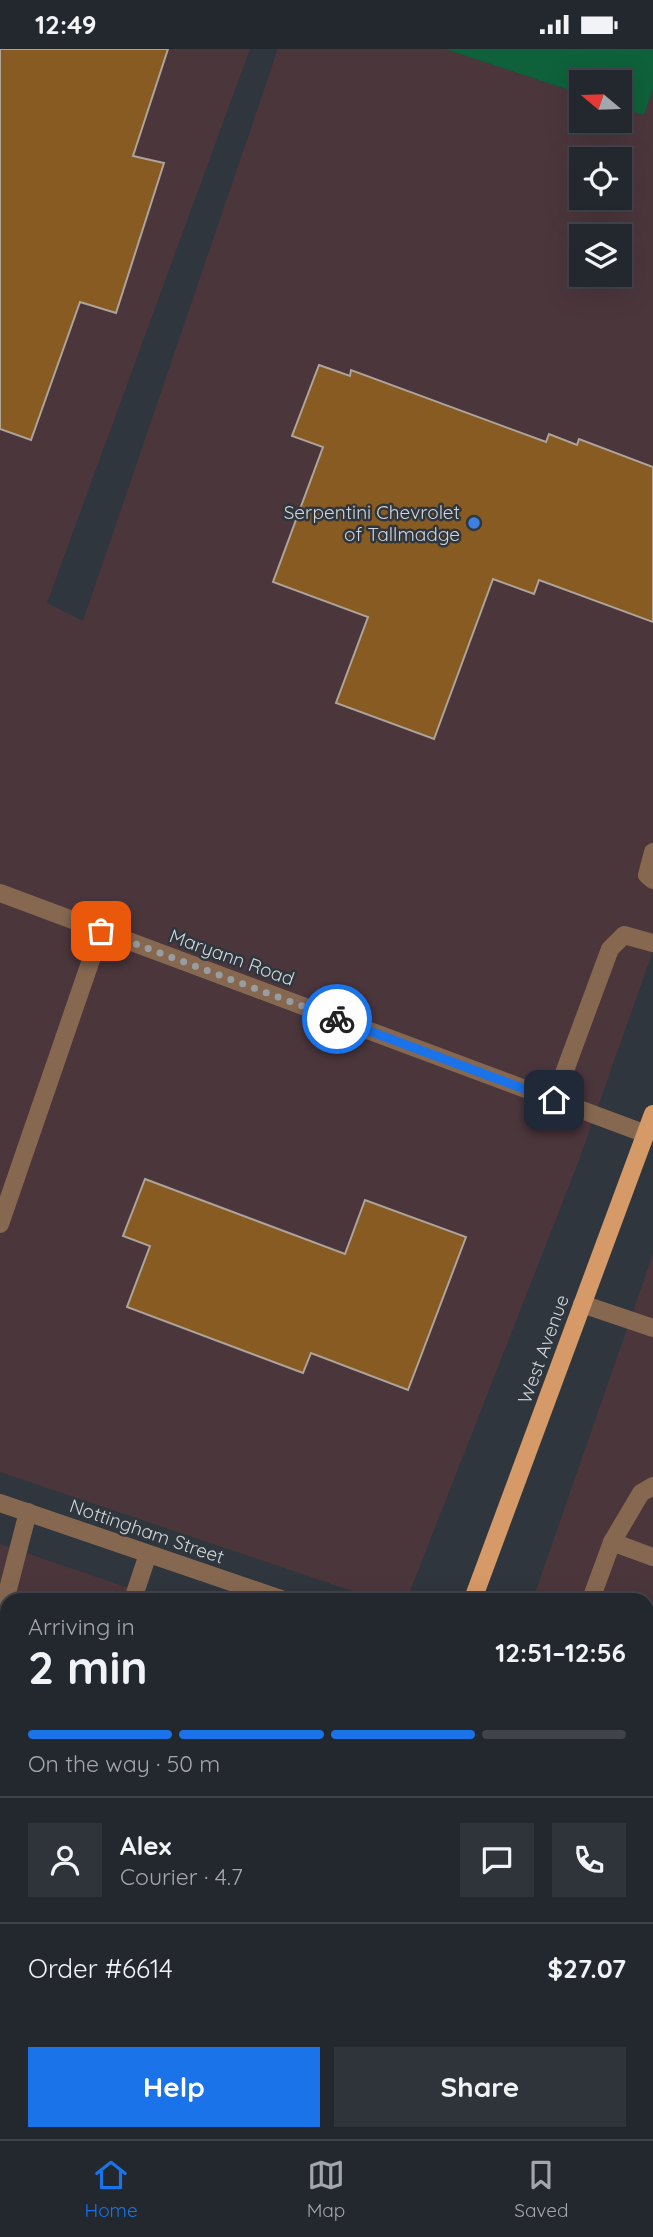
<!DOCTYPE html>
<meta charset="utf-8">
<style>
body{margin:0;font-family:Quicksand,sans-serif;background:#2f343a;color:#f1f3f6;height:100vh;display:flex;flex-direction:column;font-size:26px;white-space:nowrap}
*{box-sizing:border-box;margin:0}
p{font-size:23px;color:#a3a6aa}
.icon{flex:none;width:38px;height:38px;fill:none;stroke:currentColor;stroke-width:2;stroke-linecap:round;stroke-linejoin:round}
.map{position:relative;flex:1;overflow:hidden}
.panel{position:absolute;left:0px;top:1544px;width:654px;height:548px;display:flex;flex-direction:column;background:#23282e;border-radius:21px 21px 0 0;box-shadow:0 7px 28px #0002,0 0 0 2px #40444a}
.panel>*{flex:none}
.needle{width:46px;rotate:289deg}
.controls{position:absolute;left:569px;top:21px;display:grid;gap:14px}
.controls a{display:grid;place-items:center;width:63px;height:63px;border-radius:0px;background:#23282e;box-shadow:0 7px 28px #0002,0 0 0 2px #40444a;font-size:35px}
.pin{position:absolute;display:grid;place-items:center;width:60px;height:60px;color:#fff;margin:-30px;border-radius:14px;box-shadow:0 4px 10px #0006}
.courier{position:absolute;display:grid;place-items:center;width:70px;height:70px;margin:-35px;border:5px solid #1a73e8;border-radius:50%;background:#fff;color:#222;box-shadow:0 2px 9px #0007}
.summary em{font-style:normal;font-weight:700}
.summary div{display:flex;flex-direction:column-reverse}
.summary{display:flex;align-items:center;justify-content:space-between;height:119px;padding:0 28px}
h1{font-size:46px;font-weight:700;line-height:52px}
.bar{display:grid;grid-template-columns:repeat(4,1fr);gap:10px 7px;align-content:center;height:84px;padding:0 28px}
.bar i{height:9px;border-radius:5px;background:#40444a}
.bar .active{background:#1a73e8}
.bar p{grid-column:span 4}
.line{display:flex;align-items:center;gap:18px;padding:0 28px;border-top:2px solid #40444a}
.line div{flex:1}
.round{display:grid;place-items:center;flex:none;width:74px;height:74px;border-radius:0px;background:#2f343a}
.action{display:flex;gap:14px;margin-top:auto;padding:14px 28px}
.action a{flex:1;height:80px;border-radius:0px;background:#1a73e8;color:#fff;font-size:28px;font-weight:700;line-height:80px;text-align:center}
.action a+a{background:#2f343a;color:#f1f3f6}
.status{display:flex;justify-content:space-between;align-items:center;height:49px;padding:0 35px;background:#23282e;direction:ltr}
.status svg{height:19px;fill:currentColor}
.dock{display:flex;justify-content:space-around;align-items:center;height:98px;border-top:2px solid #40444a;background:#23282e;font-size:19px;color:#a3a6aa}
.dock a{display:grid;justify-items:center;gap:4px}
.dock .active{color:#1a73e8}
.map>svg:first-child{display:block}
.commercial{fill:#4b363c;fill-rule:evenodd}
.built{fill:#35404c}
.green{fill:#0e613a}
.building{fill:#875b22;stroke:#ada49b;stroke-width:2}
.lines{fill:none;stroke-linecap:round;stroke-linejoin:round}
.minor{stroke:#866851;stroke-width:18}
.major{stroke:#d69968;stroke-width:18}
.done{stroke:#989da2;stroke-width:7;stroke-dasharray:0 12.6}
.route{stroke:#1a73e8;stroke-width:9}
.shop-dot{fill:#3f7fe0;stroke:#2f363d;stroke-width:2.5}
.labels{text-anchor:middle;stroke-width:5;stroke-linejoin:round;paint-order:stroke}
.poi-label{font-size:19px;fill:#d0d5d9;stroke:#2f363d;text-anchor:end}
.street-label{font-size:19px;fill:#d0d5d9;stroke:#2f363d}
</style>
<div class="status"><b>12:49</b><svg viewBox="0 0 49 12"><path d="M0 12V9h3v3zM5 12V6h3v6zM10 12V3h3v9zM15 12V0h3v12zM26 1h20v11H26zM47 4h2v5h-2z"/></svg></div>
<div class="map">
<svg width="653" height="2090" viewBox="0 0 653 2090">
<rect width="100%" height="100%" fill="#2f363d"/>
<!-- commercial -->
<g class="commercial">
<path d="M0,0h250l-203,554 36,18 195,-572h167l136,45v27h39v-14l24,8 9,-26v862l-75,212 -169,431 -33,5 -376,-127zM581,110h39v39h-39zM581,187h39v39h-39z"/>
<polygon points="653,1205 653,2001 648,1999 648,1550 533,1550"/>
<polygon points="0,1495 161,1550 7,1550 7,2084 219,2084 217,2090 0,2090"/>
</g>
<!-- built -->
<polygon class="built" points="648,2007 653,2009 653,2090 273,2090 275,2084 648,2084"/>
<!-- green -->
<polygon class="green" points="445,0 653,0 653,40 644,66 620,58 620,33 581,33 581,45"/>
<!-- building -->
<g class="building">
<polygon points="0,0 168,0 133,107 164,114 116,264 80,253 31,391 0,380"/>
<polygon points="319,316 350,327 351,321 546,393 549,385 577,396 579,390 653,418 653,573 539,531 534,545 493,530 434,690 336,654 368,568 273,533 323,398 292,387"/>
<polygon points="145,1130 345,1205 365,1151 466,1188 408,1341 311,1304 303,1324 127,1258 150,1197 123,1187"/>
</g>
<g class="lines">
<!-- minor -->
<g class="minor">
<polyline points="653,803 647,826 653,831"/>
<polyline points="0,844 646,1085"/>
<polyline points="554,1051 610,900 624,886 653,894"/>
<polyline points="0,1175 101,882"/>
<polyline points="582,1255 653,1279"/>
<polyline points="0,1454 281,1550"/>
<polyline points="612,1493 641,1444 653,1437"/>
<polyline points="133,1550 148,1505"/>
<polyline points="591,1550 612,1493 653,1508"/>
<polyline points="0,1571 28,1463"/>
<polyline points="648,1602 653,1604"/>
<polyline points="0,1631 7,1634"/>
<polyline points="648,1681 653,1683"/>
<polyline points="0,1747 7,1754"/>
<polyline points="648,1748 653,1750"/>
<polyline points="0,1895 7,1875"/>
<polyline points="0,1923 7,1926"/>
<polyline points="648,1963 653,1965"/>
<polyline points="0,1989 7,1992"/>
<polyline points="648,2045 653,2047"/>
<polyline points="135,2090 137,2084"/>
</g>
<!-- major -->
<g class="major">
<polyline points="473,1550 653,1065"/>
<polyline points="273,2090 275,2084"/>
</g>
</g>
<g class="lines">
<!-- done -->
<polyline class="done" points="101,882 337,970"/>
<!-- route -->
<polyline class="route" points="337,970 554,1051"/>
</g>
<!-- markers -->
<circle class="shop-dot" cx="474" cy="474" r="7"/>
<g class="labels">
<!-- poi labels -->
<g class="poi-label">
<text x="460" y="470">Serpentini Chevrolet<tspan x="460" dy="22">of Tallmadge</tspan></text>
</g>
<!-- street labels -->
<g class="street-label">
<text transform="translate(232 908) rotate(20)" y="7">Maryann Road</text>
<text transform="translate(543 1300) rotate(-70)" y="7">West Avenue</text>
<text transform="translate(147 1482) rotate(19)" y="7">Nottingham Street</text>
</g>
</g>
</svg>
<div class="controls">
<a><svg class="needle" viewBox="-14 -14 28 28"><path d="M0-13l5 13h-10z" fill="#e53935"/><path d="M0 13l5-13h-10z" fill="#a3a6aa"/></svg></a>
<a><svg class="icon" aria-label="locate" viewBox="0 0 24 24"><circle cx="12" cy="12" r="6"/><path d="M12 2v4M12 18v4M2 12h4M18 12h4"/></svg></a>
<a><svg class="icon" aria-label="layers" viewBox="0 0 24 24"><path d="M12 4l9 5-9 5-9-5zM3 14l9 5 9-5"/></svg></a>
</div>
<div class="pin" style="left:101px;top:882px;background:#ea580c"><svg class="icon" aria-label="bag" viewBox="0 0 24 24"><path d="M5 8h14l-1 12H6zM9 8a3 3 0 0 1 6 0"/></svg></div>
<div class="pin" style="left:554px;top:1051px;background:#1f2937"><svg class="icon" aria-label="home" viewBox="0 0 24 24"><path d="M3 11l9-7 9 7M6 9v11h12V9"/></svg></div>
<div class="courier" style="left:337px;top:970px"><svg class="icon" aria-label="bike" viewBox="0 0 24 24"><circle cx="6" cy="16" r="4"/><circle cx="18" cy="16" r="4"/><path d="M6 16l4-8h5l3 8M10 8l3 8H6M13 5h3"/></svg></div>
<section class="panel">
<div class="summary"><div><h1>2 min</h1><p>Arriving in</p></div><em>12:51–12:56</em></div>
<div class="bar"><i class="active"></i><i class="active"></i><i class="active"></i><i></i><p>On the way · 50 m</p></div>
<div class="line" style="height:126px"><a class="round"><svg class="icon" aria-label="person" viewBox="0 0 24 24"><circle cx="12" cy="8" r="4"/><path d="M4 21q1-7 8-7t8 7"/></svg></a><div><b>Alex</b><p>Courier · 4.7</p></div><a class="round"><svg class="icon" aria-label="chat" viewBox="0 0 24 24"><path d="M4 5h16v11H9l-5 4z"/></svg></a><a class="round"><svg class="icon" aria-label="phone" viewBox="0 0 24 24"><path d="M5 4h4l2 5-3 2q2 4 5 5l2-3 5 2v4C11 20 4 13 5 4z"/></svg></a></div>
<div class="line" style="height:91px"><div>Order #6614</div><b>$27.07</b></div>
<div class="action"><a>Help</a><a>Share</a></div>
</section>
</div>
<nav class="dock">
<a class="active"><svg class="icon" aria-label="home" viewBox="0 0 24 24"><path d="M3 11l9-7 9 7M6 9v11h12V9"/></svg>Home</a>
<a><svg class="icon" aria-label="map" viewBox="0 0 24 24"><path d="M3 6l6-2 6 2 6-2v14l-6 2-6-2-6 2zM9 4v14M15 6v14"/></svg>Map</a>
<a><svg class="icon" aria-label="saved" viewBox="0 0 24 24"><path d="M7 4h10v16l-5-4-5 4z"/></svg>Saved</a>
</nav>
